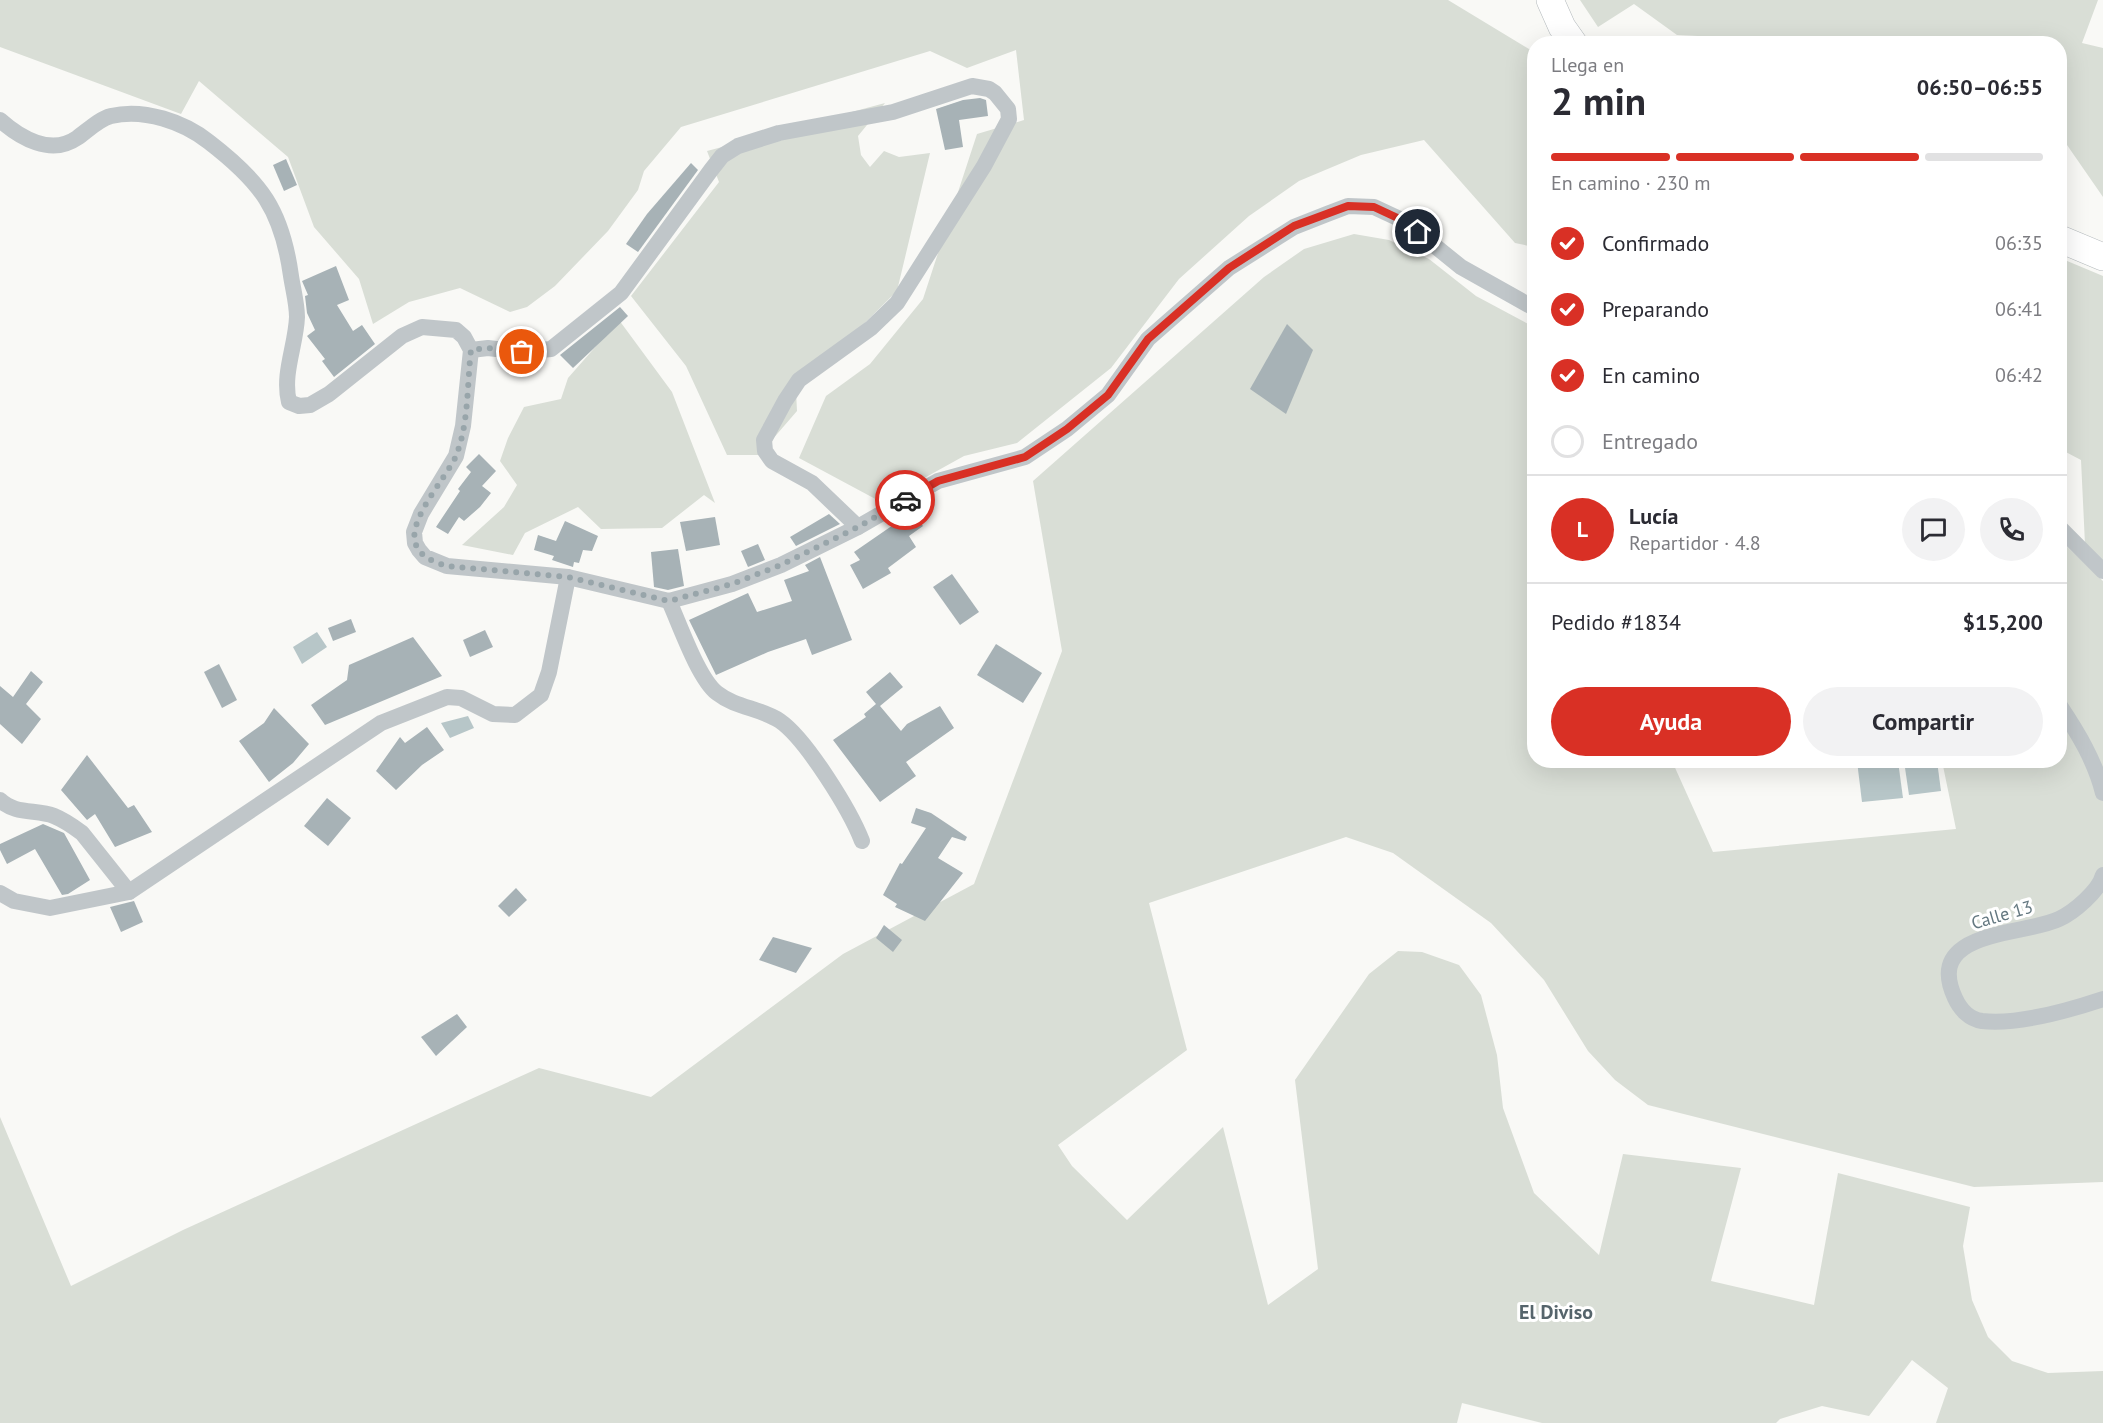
<!DOCTYPE html>
<html lang="es">
<meta charset="utf-8">
<style>
body{margin:0;font-family:"PT Sans",sans-serif;background:#f2f2f3;color:#2b2b33;height:100vh;display:flex;flex-direction:column;font-size:22px;white-space:nowrap}
*{box-sizing:border-box;margin:0}
p{font-size:20px;color:#7c7c81}
.icon{flex:none;width:33px;height:33px;fill:none;stroke:currentColor;stroke-width:2;stroke-linecap:round;stroke-linejoin:round}
.map{position:relative;flex:1;overflow:hidden}
.side{position:absolute;left:1527px;top:36px;width:540px;height:732px;display:flex;flex-direction:column;background:#fff;border-radius:24px;box-shadow:0 6px 24px #0002}
.side>*{flex:none}
.pin{position:absolute;display:grid;place-items:center;width:51px;height:51px;color:#fff;margin:-26px;border:3px solid #fff;border-radius:50%;box-shadow:0 2px 6px #0007}
.courier{position:absolute;display:grid;place-items:center;width:60px;height:60px;margin:-30px;border:4px solid #d93025;border-radius:50%;background:#fff;color:#222;box-shadow:0 2px 8px #0007}
.overview em{font-style:normal;font-weight:800}
.overview div{display:flex;flex-direction:column-reverse}
.overview{display:flex;align-items:center;justify-content:space-between;height:102px;padding:0 24px}
h1{font-size:39px;font-weight:800;line-height:45px}
.bar{display:grid;grid-template-columns:repeat(4,1fr);gap:9px 6px;align-content:center;height:72px;padding:0 24px}
.bar i{height:8px;border-radius:4px;background:#e1e1e2}
.bar .on{background:#d93025}
.bar p{grid-column:span 4}
.line{display:flex;align-items:center;gap:15px;padding:0 24px;border-top:2px solid #e1e1e2}
.line div{flex:1}
.round{display:grid;place-items:center;flex:none;width:63px;height:63px;border-radius:32px;background:#f2f2f3}
ol{padding:0 24px;list-style:none}
li{display:flex;align-items:center;gap:18px;height:66px}
li p{margin-inline-start:auto}
li .icon{padding:6px;border-radius:50%;background:#d93025;color:#fff;stroke-width:4}
li:last-child{color:#7c7c81}
li i{width:33px;height:33px;border:3px solid #e1e1e2;border-radius:50%}
.button{display:flex;gap:12px;margin-top:auto;padding:12px 24px}
.button a{flex:1;height:69px;border-radius:36px;background:#d93025;color:#fff;font-size:24px;font-weight:800;line-height:69px;text-align:center}
.button a+a{background:#f2f2f3;color:#2b2b33}
.map>svg:first-child{display:block}
.green{fill:#d9ded6}
.water{fill:#b7c6c8}
.building{fill:#a7b2b6}
.lines{fill:none;stroke-linecap:round;stroke-linejoin:round}
.trunk-casing{stroke:#b3b9bc;stroke-width:28}
.minor{stroke:#c0c6c9;stroke-width:16}
.trunk{stroke:#fff;stroke-width:27}
.done{stroke:#98a5aa;stroke-width:6;stroke-dasharray:0 10.8}
.route{stroke:#d93025;stroke-width:8}
.labels{text-anchor:middle;stroke-width:6;stroke-linejoin:round;paint-order:stroke}
.street-label{font-size:18px;fill:#647881;stroke:#fff}
.neighbourhood-label{font-size:20px;font-weight:bold;fill:#56656c;stroke:#fff}
</style>
<div class="map">
<svg width="2103" height="1423" viewBox="0 0 2103 1423">
<rect width="100%" height="100%" fill="#f9f9f6"/>
<!-- green -->
<g class="green">
<polygon points="0,0 1448,0 1534,52 1534,247 1515,243 1424,140 1361,155 1299,181 1249,216 1179,279 1111,368 1017,443 964,456 881,502 799,458 826,396 870,364 923,299 977,134 1024,120 1016,50 967,68 930,51 681,127 644,171 638,190 608,231 555,286 527,307 510,312 460,288 409,302 373,324 359,279 314,227 288,157 199,81 181,114 0,47"/>
<polygon points="1580,0 2098,0 2082,43 2103,48 2103,197 2067,145 2062,108 2060,107 2060,44 1757,43 1739,38 1677,35 1634,4 1598,27"/>
<polygon points="885,103 858,136 861,155 870,167 884,151 899,157 930,153 897,291 796,391 797,411 759,455 727,455 686,366 631,296 719,182 707,151"/>
<polygon points="1354,234 1389,240 1429,259 1476,296 1534,327 1534,760 1672,761 1713,852 1956,829 1942,761 2060,760 2060,540 2103,581 2103,1182 1974,1187 1648,1105 1615,1080 1588,1051 1544,980 1491,923 1393,853 1346,837 1149,903 1187,1050 1058,1145 1072,1166 1127,1220 1223,1127 1268,1305 1318,1269 1295,1080 1369,974 1398,951 1422,952 1459,965 1481,995 1497,1055 1503,1108 1534,1193 1599,1255 1623,1154 1741,1168 1711,1281 1814,1305 1838,1173 1970,1207 1963,1246 1972,1300 1988,1337 2012,1361 2048,1373 2103,1371 2103,1423 1936,1423 1948,1388 1912,1360 1869,1416 1822,1406 1780,1419 1776,1423 1542,1423 1462,1403 1457,1423 0,1423 0,1117 71,1286 183,1230 539,1068 651,1097 843,954 974,884 1062,651 1033,481 1264,277 1304,249"/>
<polygon points="2060,258 2103,276 2103,561 2085,544 2081,460 2060,449"/>
<polygon points="619,320 672,392 715,503 704,495 662,528 601,529 578,507 525,533 513,555 462,545 504,507 517,485 500,461 508,438 524,407 561,399 568,378"/>
</g>
<!-- water -->
<g class="water">
<polygon points="317,632 327,647 302,664 293,647"/>
<polygon points="468,716 474,728 450,738 441,723"/>
<polygon points="1857,761 1898,761 1903,798 1862,802"/>
<polygon points="1904,761 1937,761 1941,791 1909,795"/>
</g>
<!-- building -->
<g class="building">
<polygon points="980,98 986,100 988,116 959,120 963,147 945,150 936,109 963,100"/>
<polygon points="286,159 297,185 284,191 273,165"/>
<polygon points="691,163 698,170 638,252 626,244 647,214"/>
<polygon points="336,266 349,300 337,305 353,331 362,325 375,344 334,377 322,361 325,359 307,336 315,330 307,313 305,296 308,295 302,281"/>
<polygon points="620,307 628,316 573,368 560,355"/>
<polygon points="1287,324 1313,350 1286,414 1250,389"/>
<polygon points="479,454 496,471 482,486 491,493 480,507 464,521 459,517 448,534 436,527 460,491 458,489 471,472 466,467"/>
<polygon points="912,512 923,526 909,536 916,547 888,568 891,573 863,589 850,565 860,560 854,552"/>
<polygon points="829,514 840,524 796,546 790,537"/>
<polygon points="715,517 720,545 686,551 680,522"/>
<polygon points="565,521 598,536 592,551 583,550 579,563 574,562 573,567 552,560 554,556 534,550 538,535 556,541"/>
<polygon points="758,544 765,560 748,567 741,551"/>
<polygon points="678,549 684,586 668,590 654,587 651,552"/>
<polygon points="820,557 852,640 812,655 806,639 768,652 716,675 689,620 748,593 757,612 792,601 784,580 809,571 805,565"/>
<polygon points="952,574 979,612 960,625 933,587"/>
<polygon points="351,619 356,632 333,641 328,628"/>
<polygon points="485,630 493,647 470,657 463,640"/>
<polygon points="413,637 442,676 325,725 311,705 347,680 349,665"/>
<polygon points="996,644 1042,673 1023,703 977,675"/>
<polygon points="219,664 237,700 222,708 204,672"/>
<polygon points="31,671 43,682 26,704 41,719 22,744 0,724 0,686 13,697"/>
<polygon points="890,672 903,687 880,706 901,731 907,724 940,706 954,728 906,762 916,776 880,802 833,740 866,717 864,714 876,704 866,692"/>
<polygon points="274,708 309,744 293,763 269,782 239,741 264,723"/>
<polygon points="427,727 444,750 422,765 396,790 376,771 400,737 405,743"/>
<polygon points="87,755 128,808 134,805 152,832 115,847 95,814 87,820 61,790"/>
<polygon points="327,798 351,818 328,846 304,826"/>
<polygon points="916,808 931,813 967,837 965,841 952,837 938,858 963,873 925,921 895,907 897,904 883,895 900,863 902,864 926,828 911,823"/>
<polygon points="43,824 64,833 90,880 68,894 62,895 35,849 7,864 0,850 0,844"/>
<polygon points="516,888 527,900 509,917 498,906"/>
<polygon points="134,901 143,922 121,932 110,907"/>
<polygon points="884,925 902,940 893,952 876,938"/>
<polygon points="773,937 812,948 796,973 759,960"/>
<polygon points="457,1014 467,1027 436,1056 421,1037"/>
</g>
<g class="lines">
<!-- trunk casing -->
<g class="trunk-casing">
<g id="trunk">
<polyline points="1550,0 1562,27 1574,44"/>
<polyline points="2060,239 2103,257"/>
</g>
</g>
<!-- minor -->
<g class="minor">
<path d="M0,120c20,18 51,36 77,18 10,-7 22,-19 34,-22 33,-8 73,6 98,26 52,40 73,68 82,134 2,13 6,28 6,41 -1,28 -15,57 -8,85l10,4 11,-1 19,-11 73,-58 20,-9 34,3 8,7 7,13 -8,76 -7,30 -35,58 -7,18 1,11 4,7 6,7 22,9 121,11 101,24 63,-17 49,-19 77,-38 80,-46 87,-24 42,-28 41,-34 40,-56 81,-71 65,-41 33,-13 21,-8 26,1 30,14 57,46 73,41"/>
<polyline points="471,350 488,348 522,352 551,349 621,293 711,170 722,156 738,146 779,133 893,112 972,86 989,89 995,93 1008,109 1009,119 984,166 897,303 871,328 799,380 785,401 764,440 765,451 772,461 812,483 858,527"/>
<polyline points="2060,528 2103,571"/>
<path d="M669,601c11,24 29,77 48,92 19,15 44,15 63,28 26,18 70,89 82,120"/>
<path d="M2060,706c18,27 35,55 43,87"/>
<path d="M0,800c15,15 37,9 54,16 10,4 20,11 28,17l47,59"/>
<path d="M2103,875c-4,16 -29,37 -44,44 -35,17 -136,10 -104,79 5,11 14,21 27,23 35,4 88,-11 121,-22"/>
<polyline points="0,893 14,901 50,908 129,892 381,723 447,697 461,698 493,714 515,715 541,695 549,672 568,577"/>
</g>
<!-- trunk -->
<use href="#trunk" class="trunk"/>
</g>
<g class="lines">
<!-- done -->
<path class="done" d="M522,352l-34,-4 -17,2c-4,34 -2,73 -15,106 -10,22 -47,62 -41,86 4,15 19,20 32,24l121,11 101,24 63,-17 49,-19 77,-38 47,-27"/>
<!-- route -->
<polyline class="route" points="905,500 938,481 1025,457 1067,429 1108,395 1148,339 1229,268 1294,226 1348,206 1374,207 1404,221 1418,232"/>
</g>
<g class="labels">
<!-- street labels -->
<g class="street-label">
<text transform="translate(2002 915) rotate(-16)" y="6">Calle 13</text>
</g>
<!-- neighbourhood labels -->
<g class="neighbourhood-label">
<text x="1556" y="1319">El Diviso</text>
</g>
</g>
</svg>
<div class="pin" style="left:522px;top:352px;background:#ea580c"><svg class="icon" aria-label="bag" viewBox="0 0 24 24"><path d="M5 8h14l-1 12H6zM9 8a3 3 0 0 1 6 0"/></svg></div>
<div class="pin" style="left:1418px;top:232px;background:#1f2937"><svg class="icon" aria-label="home" viewBox="0 0 24 24"><path d="M3 11l9-7 9 7M6 9v11h12V9"/></svg></div>
<div class="courier" style="left:905px;top:500px"><svg class="icon" aria-label="car" viewBox="0 0 24 24"><path d="M5 17H2v-5l4-1 3-4h7l3 4 3 1v5h-3M9 17h6M6 11h13"/><circle cx="7" cy="17" r="2"/><circle cx="17" cy="17" r="2"/></svg></div>
<section class="side">
<div class="overview"><div><h1>2 min</h1><p>Llega en</p></div><em>06:50–06:55</em></div>
<div class="bar"><i class="on"></i><i class="on"></i><i class="on"></i><i></i><p>En camino · 230 m</p></div>
<ol>
<li><svg class="icon" aria-label="check" viewBox="0 0 24 24"><path d="M5 12l5 5 9-10"/></svg>Confirmado<p>06:35</p></li>
<li><svg class="icon" aria-label="check" viewBox="0 0 24 24"><path d="M5 12l5 5 9-10"/></svg>Preparando<p>06:41</p></li>
<li><svg class="icon" aria-label="check" viewBox="0 0 24 24"><path d="M5 12l5 5 9-10"/></svg>En camino<p>06:42</p></li>
<li><i></i>Entregado</li>
</ol>
<div class="line" style="height:108px"><b class="round" style="background:#d93025;color:#fff">L</b><div><b>Lucía</b><p>Repartidor · 4.8</p></div><a class="round"><svg class="icon" aria-label="chat" viewBox="0 0 24 24"><path d="M4 5h16v11H9l-5 4z"/></svg></a><a class="round"><svg class="icon" aria-label="phone" viewBox="0 0 24 24"><path d="M5 4h4l2 5-3 2q2 4 5 5l2-3 5 2v4C11 20 4 13 5 4z"/></svg></a></div>
<div class="line" style="height:78px"><div>Pedido #1834</div><b>$15,200</b></div>
<div class="button"><a>Ayuda</a><a>Compartir</a></div>
</section>
</div>
